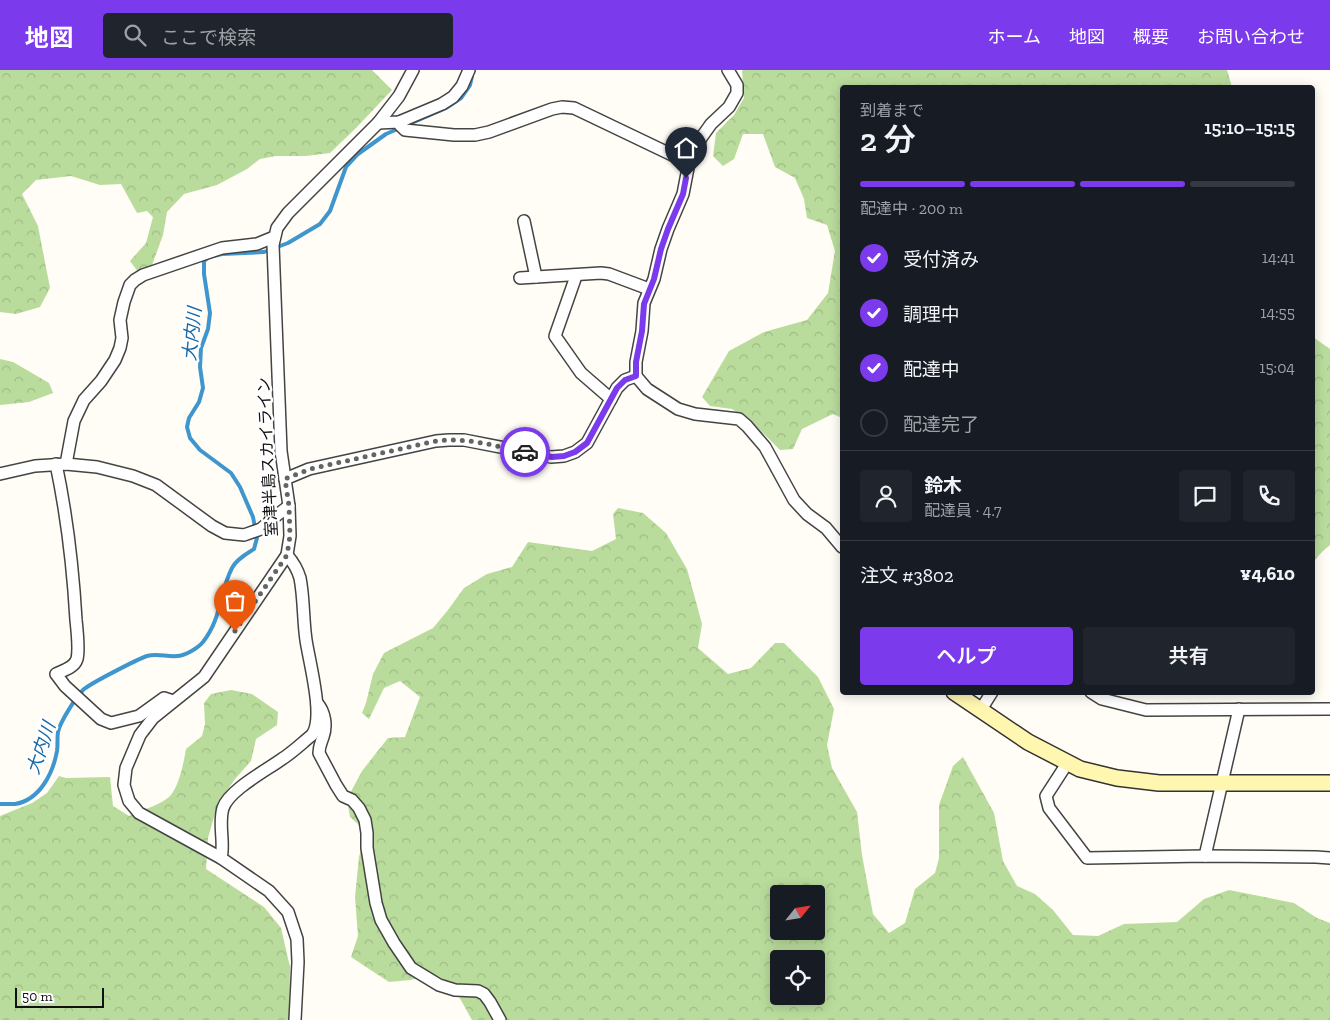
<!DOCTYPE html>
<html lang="ja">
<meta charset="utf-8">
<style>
body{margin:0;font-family:"Zilla Slab","Noto Sans JP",serif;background:#20242c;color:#f1f3f6;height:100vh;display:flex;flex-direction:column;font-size:19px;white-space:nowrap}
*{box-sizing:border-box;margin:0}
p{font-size:16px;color:#9ea1a6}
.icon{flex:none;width:28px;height:28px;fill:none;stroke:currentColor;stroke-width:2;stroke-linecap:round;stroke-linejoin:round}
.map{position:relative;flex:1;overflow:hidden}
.side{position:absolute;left:840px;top:15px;width:475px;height:610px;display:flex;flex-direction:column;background:#171b24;border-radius:5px;box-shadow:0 2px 12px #0003}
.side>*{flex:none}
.needle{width:32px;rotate:60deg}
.fabs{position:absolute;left:770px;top:815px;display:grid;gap:10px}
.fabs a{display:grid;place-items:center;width:55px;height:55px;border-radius:5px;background:#171b24;box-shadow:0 2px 12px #0003;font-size:25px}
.scale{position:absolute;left:15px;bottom:12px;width:89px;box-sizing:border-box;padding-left:5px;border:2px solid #111;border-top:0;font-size:14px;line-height:18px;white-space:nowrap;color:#111;-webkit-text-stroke:4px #fff;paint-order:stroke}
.pin{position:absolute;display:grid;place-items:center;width:42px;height:42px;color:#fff;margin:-51px -21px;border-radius:50% 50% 50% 0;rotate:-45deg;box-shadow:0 0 5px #0007}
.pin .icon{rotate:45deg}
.courier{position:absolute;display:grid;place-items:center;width:50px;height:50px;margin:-25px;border:4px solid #7c3aed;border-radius:50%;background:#fff;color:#222;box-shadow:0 1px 6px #0007}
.headline em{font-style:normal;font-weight:600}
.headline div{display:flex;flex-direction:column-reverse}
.headline{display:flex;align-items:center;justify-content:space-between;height:85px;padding:0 20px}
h1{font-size:32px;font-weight:600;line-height:38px}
.bar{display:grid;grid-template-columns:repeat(4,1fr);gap:8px 5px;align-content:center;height:60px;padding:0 20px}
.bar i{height:6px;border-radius:4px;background:#363941}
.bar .active{background:#7c3aed}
.bar p{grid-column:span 4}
.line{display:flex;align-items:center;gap:12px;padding:0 20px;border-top:1px solid #363941}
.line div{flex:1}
.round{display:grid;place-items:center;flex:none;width:52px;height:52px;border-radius:5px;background:#20242c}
ol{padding:0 20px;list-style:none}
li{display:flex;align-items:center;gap:15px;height:55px}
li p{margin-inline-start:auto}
li .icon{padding:5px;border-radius:50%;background:#7c3aed;color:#fff;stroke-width:4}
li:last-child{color:#9ea1a6}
li i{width:28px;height:28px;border:2px solid #363941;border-radius:50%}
.action{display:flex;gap:10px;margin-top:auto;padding:10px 20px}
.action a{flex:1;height:58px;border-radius:5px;background:#7c3aed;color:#fff;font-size:20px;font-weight:600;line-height:58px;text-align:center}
.action a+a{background:#20242c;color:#f1f3f6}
header{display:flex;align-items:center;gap:30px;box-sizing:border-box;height:70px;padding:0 25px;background:#7c3aed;color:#fff}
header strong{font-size:24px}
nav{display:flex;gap:28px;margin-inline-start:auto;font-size:18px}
.search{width:350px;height:45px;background:#20242c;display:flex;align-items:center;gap:12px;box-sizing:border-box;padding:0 18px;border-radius:5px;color:#9ea1a6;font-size:19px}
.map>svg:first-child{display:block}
.forest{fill:url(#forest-crowns);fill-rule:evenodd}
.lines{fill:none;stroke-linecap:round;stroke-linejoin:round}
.stream{stroke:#3f96cf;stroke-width:4}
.street-casing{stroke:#444;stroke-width:14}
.secondary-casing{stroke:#333;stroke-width:18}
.street{stroke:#fff;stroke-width:11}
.secondary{stroke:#fff6b0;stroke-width:15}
.done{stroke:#646461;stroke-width:5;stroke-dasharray:0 9}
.route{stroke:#7c3aed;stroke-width:6}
.labels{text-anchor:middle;stroke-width:5;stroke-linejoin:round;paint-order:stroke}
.street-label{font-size:16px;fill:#111;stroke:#fff}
.water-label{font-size:18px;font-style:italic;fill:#1768a6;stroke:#fff}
</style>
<header>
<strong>地図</strong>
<div class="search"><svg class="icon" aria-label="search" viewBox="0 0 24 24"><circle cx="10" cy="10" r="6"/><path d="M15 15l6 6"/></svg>ここで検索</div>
<nav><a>ホーム</a><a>地図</a><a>概要</a><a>お問い合わせ</a></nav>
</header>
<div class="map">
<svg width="1330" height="950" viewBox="0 0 1330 950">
<defs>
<pattern id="forest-crowns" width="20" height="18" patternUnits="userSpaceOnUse" patternTransform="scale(1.25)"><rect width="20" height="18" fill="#b9dc9c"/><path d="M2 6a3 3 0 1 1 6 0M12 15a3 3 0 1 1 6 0" fill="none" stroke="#9ebc85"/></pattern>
</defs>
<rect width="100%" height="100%" fill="#fffdf5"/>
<!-- forest -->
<g class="forest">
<polygon points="0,0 372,0 392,20 356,58 330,83 306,86 276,86 260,89 247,99 217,115 184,124 167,142 163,165 152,195 139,203 130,191 146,173 153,147 147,141 137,143 121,114 100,115 71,106 36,110 22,124 38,156 50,218 40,237 16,244 0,242"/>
<polygon points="743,0 1227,0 1232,17 842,18 842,348 833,344 802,359 793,379 780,380 754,354 732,339 710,336 702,327 729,281 764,262 807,250 828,223 835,181 827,155 807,148 804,129 795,108 775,97 763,64 743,64 734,89 723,96 713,86 716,63 734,45 744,28 742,1"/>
<polygon points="1313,267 1330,279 1330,475 1323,481 1313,492"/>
<polygon points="0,289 13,292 49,313 53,323 29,332 0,335"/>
<path d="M618,438l25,5 23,20 21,36 15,55 -4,24 30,26 23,-6 24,-25h9l34,34 16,32 -7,36 5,23 25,44 5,43 11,59 16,19 16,-10 10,-34 20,-16 4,-15v-53l14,-39 10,-9 31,56 9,48 14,25 18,8 18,16 20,25 25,1 26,-12 53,-2 27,-23 25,-9 65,13 23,15 13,5v97h-858l-20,-36 -18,-10 -24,6 -21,2 -38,-25 7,-21 -3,-39 4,-40 5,-19 -6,-14 -8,-7 -3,-18 15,-28 26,-33 17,-1 15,-40 -20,-16 -16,7 -15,31 -7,-6 4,-10 7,-29 11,-21 49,-25 15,-18 16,-22 23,-14 25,-7 16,-25 64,9 24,-12 -3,-25zM779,824h37v37h-37zM779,889h37v37h-37z"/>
<path d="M231,620l21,4 26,18 -1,13 -21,14 -5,22 -16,18 -17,24 -10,35 -2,31 58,38 17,21 9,39 -1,53h-289v-204l32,-13 15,-10 12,-17 7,2 44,-1 3,29 16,10c12,-6 29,-10 40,-19 10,-9 15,-36 17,-48l16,-13 3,-12 -1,-21 7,-9z"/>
</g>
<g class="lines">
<!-- stream -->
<path class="stream" d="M0,734c5,0 10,0 15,0 25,-4 38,-31 42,-53 1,-7 0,-13 1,-19 2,-10 18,-35 25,-42 6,-6 55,-31 64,-34 10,-3 20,1 30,0 8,0 21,-8 26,-14 19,-24 16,-49 29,-74 4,-8 14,-14 22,-19l3,-11 -4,-21 -13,-30 -9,-14 -31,-23 -10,-12 -3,-11 2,-9 10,-16 4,-14 -3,-21 1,-19 7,-19 2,-16 -6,-39v-13l5,-4 13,-3 42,-2 24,-9 32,-19 10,-13 16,-44 12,-13 28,-20 60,-26 15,-10 9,-13 2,-9"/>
<!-- street casing -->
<g class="street-casing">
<g id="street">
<polyline points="728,0 737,15 737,23 729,37 711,54 701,68 689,93 683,124 668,159 661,179 654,209 644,233 642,261 636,292 636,306 647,319 678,339 695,344 739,349 747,356 765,377 794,430 807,444 826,458 842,477"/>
<polyline points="399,52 400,55 405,60 454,65 475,65 489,62 552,39 562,37 574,38 689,93"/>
<polyline points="378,53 399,52 442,34 453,27 462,16 469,0"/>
<polyline points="524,151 536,207"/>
<polyline points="575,205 575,209 555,266 581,303 611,329"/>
<polyline points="520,208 601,203 609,204 649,219"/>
<path d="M56,394c11,52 17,104 20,156 1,9 3,31 1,39 -3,9 -13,11 -21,15l9,12 36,33 10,4 28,-7 25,-18 9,3"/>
<polyline points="66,394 74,351 84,330 101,311 115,290 120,278 122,268 120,250 124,232 130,215 135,210 143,205 222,178 257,174 274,167"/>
<polyline points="0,404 35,396 66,394 97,397 133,406 156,415 212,456 225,463 244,465 261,459 277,445 289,436"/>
<polyline points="285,409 309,399 436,371 449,370 464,370 551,387 564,386 575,382 587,373 617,318 625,310 636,306"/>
<polyline points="1091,622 1102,629 1146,640 1330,639"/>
<path d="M317,633c8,9 10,23 6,34 -2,6 -4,9 -4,16l17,32 7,11 9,4 7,8 6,12 2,13v15l9,55 5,17 13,23 17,25 28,17 16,5 23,1 6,3 6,8 10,18"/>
<polyline points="980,641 992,622"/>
<polyline points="1068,692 1046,726 1049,738 1087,788 1205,786 1316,787 1330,788"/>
<polyline points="1205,786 1239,639"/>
<path d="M221,788c4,-16 -3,-33 2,-50 6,-18 44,-38 59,-49 11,-7 20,-16 30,-24 13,-17 -3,-74 -6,-95 -3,-20 -2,-42 -6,-62 -3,-10 -6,-15 -13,-23"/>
<polyline points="295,950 298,892 297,869 288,842 269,821 221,788 139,743 129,731 124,715 126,698 140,665 153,648 204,607 287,485 290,466 289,436 281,381 273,175 277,158 288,143 378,53 399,26 413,0"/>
</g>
</g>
<!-- secondary casing -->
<g class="secondary-casing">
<polyline id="secondary" points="954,622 1028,672 1080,699 1117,708 1159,713 1330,713"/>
</g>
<!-- street -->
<use href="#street" class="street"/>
<!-- secondary -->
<use href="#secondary" class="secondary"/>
</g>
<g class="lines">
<!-- done -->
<path class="done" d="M235,561l52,-76 3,-19 -1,-30 -4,-27 25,-10 126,-28c30,-4 59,5 89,11"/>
<!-- route -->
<polyline class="route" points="525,382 552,387 564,386 575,382 587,373 617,318 625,310 636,306 636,292 642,261 644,234 654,209 661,179 668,159 683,124 686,108"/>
</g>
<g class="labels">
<!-- street labels -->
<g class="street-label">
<text transform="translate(267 387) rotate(-93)" y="6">室津半島スカイライン</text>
</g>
<!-- water labels -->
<g class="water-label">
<text transform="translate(192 264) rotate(-84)" y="6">大内川</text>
<text transform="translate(41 678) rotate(-71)" y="6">大内川</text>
</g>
</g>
</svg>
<div class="fabs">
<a><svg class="needle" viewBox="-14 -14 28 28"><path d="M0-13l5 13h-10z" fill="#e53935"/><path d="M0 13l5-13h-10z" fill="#9ea1a6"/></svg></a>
<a><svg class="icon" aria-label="locate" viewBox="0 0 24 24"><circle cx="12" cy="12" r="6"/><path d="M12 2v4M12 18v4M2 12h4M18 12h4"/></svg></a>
</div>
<div class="scale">50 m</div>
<div class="pin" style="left:235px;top:561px;background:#ea580c"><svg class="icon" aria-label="bag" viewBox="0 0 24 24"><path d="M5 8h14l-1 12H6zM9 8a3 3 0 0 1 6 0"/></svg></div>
<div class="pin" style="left:686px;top:108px;background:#1f2937"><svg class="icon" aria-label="home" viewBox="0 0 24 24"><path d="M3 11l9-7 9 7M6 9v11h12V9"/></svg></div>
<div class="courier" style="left:525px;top:382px"><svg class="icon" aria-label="car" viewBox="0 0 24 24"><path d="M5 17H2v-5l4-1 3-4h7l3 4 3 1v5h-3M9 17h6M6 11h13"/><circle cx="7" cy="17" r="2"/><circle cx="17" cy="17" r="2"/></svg></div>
<section class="side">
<div class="headline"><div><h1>2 分</h1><p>到着まで</p></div><em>15:10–15:15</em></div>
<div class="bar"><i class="active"></i><i class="active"></i><i class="active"></i><i></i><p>配達中 · 200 m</p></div>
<ol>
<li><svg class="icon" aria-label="check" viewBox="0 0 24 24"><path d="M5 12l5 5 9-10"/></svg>受付済み<p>14:41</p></li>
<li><svg class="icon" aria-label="check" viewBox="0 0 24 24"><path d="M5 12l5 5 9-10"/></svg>調理中<p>14:55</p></li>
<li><svg class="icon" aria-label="check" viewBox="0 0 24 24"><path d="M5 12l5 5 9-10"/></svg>配達中<p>15:04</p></li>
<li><i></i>配達完了</li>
</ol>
<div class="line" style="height:90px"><a class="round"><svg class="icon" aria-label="person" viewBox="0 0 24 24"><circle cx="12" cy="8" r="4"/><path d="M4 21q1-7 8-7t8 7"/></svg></a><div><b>鈴木</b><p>配達員 · 4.7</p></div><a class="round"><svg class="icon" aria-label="chat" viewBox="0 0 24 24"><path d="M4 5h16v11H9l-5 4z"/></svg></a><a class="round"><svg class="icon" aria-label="phone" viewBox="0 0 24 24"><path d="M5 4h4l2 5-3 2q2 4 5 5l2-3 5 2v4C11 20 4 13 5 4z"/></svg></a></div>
<div class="line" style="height:65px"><div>注文 #3802</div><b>¥4,610</b></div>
<div class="action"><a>ヘルプ</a><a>共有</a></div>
</section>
</div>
